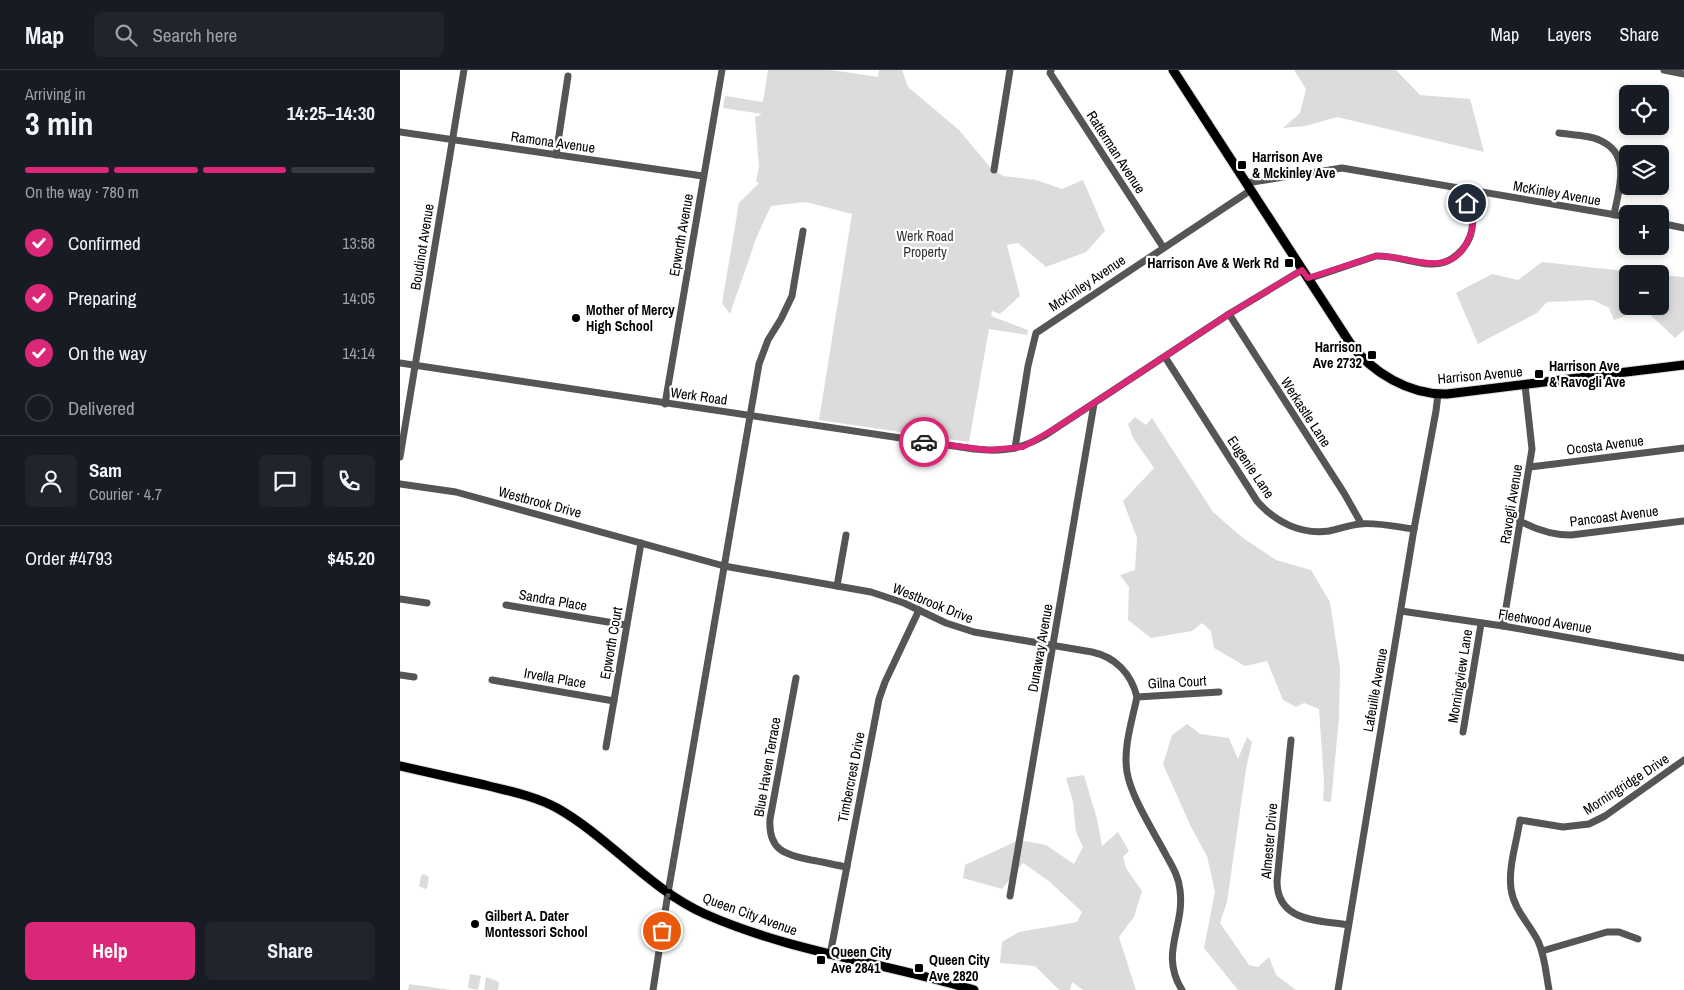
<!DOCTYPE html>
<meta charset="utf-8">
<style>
body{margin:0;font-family:"Archivo Narrow",sans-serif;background:#20242c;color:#f1f3f6;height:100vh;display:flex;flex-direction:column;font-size:19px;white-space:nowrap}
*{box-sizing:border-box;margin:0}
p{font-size:16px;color:#9ea1a6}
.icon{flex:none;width:28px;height:28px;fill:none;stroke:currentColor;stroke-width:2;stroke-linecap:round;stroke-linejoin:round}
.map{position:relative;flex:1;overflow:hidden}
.panel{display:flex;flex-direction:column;background:#171b24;width:400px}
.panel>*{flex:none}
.tools{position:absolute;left:1219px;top:15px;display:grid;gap:10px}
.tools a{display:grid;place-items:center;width:50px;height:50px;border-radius:8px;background:#171b24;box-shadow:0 2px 8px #0003;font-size:25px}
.pin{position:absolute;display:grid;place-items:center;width:42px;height:42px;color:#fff;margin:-21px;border:2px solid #fff;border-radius:50%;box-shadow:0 1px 5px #0007}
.courier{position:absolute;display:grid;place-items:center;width:50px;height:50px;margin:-25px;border:4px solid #db2777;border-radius:50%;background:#fff;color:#222;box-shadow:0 1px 6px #0007}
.head em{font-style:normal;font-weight:800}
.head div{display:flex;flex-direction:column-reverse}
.head{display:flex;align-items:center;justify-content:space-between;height:85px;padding:0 25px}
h1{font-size:32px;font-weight:800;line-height:38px}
.bar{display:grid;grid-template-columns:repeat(4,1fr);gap:8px 5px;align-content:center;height:60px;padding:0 25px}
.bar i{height:6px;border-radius:4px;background:#363941}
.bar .active{background:#db2777}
.bar p{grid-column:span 4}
.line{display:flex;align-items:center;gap:12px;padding:0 25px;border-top:1px solid #363941}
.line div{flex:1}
.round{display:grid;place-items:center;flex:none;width:52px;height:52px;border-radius:8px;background:#20242c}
ol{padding:0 25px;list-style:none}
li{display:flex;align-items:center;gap:15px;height:55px}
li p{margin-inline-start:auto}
li .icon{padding:5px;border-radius:50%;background:#db2777;color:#fff;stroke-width:4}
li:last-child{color:#9ea1a6}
li i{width:28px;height:28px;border:2px solid #363941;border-radius:50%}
.primary-button{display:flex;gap:10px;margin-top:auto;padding:10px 25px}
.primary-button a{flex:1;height:58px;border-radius:8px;background:#db2777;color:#fff;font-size:20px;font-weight:800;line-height:58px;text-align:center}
.primary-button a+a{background:#20242c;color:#f1f3f6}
header{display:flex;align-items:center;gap:30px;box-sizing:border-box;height:70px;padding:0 25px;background:#171b24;border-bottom:1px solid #363941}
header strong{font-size:24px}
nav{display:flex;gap:28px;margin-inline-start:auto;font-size:18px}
.search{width:350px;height:45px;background:#20242c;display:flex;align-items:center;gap:12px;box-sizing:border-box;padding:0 18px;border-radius:8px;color:#9ea1a6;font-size:19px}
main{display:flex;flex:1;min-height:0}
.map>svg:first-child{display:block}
.green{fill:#dcdcdc}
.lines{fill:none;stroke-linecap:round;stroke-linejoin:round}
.major-casing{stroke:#dbdbdb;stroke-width:11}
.minor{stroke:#555;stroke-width:7}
.major{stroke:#000;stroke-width:9}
.done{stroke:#595959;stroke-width:5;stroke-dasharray:0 9}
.route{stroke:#db2777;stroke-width:6}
.poi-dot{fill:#000;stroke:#fff;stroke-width:2}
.labels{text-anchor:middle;stroke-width:4.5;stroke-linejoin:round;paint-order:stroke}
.street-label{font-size:14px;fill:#000;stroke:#fff}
.poi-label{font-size:14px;font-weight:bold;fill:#000;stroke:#fff;text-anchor:start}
.park-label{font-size:14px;fill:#333;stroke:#fff}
</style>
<header>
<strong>Map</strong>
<div class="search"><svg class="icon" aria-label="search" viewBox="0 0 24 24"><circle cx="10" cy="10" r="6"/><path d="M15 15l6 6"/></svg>Search here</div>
<nav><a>Map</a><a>Layers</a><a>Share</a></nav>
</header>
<main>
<section class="panel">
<div class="head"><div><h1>3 min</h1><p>Arriving in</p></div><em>14:25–14:30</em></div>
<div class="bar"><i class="active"></i><i class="active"></i><i class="active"></i><i></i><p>On the way · 780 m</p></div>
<ol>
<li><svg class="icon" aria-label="check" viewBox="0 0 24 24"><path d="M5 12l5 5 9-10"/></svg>Confirmed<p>13:58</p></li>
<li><svg class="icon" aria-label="check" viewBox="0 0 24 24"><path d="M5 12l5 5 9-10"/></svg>Preparing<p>14:05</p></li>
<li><svg class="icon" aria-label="check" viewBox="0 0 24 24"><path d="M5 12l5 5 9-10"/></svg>On the way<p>14:14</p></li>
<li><i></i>Delivered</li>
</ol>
<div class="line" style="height:90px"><a class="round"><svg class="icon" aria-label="person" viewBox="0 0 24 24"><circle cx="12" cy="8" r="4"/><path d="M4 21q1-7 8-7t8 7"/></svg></a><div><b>Sam</b><p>Courier · 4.7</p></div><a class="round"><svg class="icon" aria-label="chat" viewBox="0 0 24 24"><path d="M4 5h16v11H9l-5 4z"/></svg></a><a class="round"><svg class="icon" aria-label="phone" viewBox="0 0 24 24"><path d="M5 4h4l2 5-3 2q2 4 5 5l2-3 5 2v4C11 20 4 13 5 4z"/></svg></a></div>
<div class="line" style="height:65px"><div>Order #4793</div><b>$45.20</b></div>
<div class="primary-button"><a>Help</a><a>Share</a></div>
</section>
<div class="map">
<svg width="1284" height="920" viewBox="0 0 1284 920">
<rect width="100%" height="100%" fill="#fff"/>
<!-- green -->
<g class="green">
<polygon points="368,0 431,0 478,7 479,0 502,0 508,17 559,60 589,96 603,106 636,110 662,119 683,110 705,161 686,182 646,197 618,173 607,175 620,226 600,244 592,241 591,246 628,260 627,265 589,259 569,372 419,350 452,144 406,132 371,136 357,166 330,244 322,233 339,133 359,113 356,112 359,97 355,47 362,44 323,38 325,26 363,32"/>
<polygon points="894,0 996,0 1020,25 1070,29 1084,82 937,47 906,56 883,58 900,43 906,19"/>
<polygon points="1142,192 1252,204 1228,204 1227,234 1226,234 1225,246 1214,250 1209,238 1193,230 1147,232 1137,243 1078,274 1056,223 1092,204 1118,210"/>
<polygon points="1260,205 1284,207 1284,260 1275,268 1241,236 1260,236"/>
<polygon points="735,347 746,355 752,348 813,442 843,468 876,490 911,500 930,532 940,598 939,648 931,732 923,731 924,712 919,639 904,633 896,637 883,630 867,591 845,596 814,578 811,561 802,553 792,561 751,568 728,550 729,517 720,505 735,500 737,468 723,431 754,398 733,368 728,354"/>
<polygon points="787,654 800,664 829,668 838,689 847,667 852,672 846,699 827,832 820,853 849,895 858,897 869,887 876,905 896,920 838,920 804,878 815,822 807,786 791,757 763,694 772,665"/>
<polygon points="684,705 697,749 702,776 718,762 729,781 723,787 726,798 742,821 734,847 719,867 736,920 683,920 672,912 670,920 659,920 635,896 600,893 602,872 619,862 677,852 682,842 649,811 623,793 602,819 563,808 565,795 619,770 646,775 674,794 683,777 676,762 673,732 666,708"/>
<polygon points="23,804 29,807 27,818 25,819 19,816 21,806"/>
<polygon points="70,904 81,906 78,920 68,918"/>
<polygon points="86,907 99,912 98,920 84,920"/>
<polygon points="9,914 51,920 8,920"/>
</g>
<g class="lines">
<!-- major casing -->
<g class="major-casing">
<g id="major">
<path d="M773,0l177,273c22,30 60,52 97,51l237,-29"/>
<path d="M0,696c28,6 57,13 85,19 24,6 50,11 72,23 53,30 92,81 148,106 86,38 180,49 269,76"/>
</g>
</g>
<!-- minor -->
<g class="minor">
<polyline points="651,0 650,3 763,177"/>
<polyline points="1264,0 1284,4"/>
<polyline points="0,62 303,106"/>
<path d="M1159,63c14,2 34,2 46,10 26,15 13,49 9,72"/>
<polyline points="1235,84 1247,79"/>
<polyline points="156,85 168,6"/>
<polyline points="1220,90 1228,87"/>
<polyline points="594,100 610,0"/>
<polyline points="846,113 942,98 1228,147"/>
<polyline points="1260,153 1284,158"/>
<path d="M908,209l68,-23c18,-1 36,7 54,8 26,1 46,-23 42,-49 -2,-10 -9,-19 -15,-27"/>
<polyline points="829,244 944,423 961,453"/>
<path d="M765,287l92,144c18,21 44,34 72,30 10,-2 20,-6 31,-7 15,-2 38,3 54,5"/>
<path d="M0,293l574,86c28,3 45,1 70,-13l185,-122 73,-44"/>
<polyline points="265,334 322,0"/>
<polyline points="615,378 628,296 636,263 851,120"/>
<polyline points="0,387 64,0"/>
<polyline points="1130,397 1284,378"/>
<path d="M0,414l56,8 268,74 147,26 33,11 42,20 28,9 118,20c23,5 39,21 45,45 -5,24 -14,51 -10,75 4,25 27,60 39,83 6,11 13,22 14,35 5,38 -21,63 2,100"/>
<path d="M1120,451c17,9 32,14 51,14l113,-14"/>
<polyline points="437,516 446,465"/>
<polyline points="0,529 27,533"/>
<polyline points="106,535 226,555"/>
<polyline points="1001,541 1103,556 1284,588"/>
<polyline points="1103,556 1132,379 1125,315"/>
<polyline points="0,605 14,607"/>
<path d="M396,608l-26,141c-2,31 15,36 41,41 12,2 24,5 36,7"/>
<polyline points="92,610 214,631"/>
<polyline points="737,627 819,622"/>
<polyline points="1063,662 1081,554"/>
<path d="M891,670l-14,141c0,41 41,39 71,44"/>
<polyline points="206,677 241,473"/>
<polyline points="610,826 694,334"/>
<polyline points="1142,881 1207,862 1219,862 1238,869"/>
<polyline points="430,885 479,629 485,612 519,540"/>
<polyline points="253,920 268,823 359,294 368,270 381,249 392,226 403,161"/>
<polyline points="938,920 1014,459 1036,341 1038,324"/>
<path d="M1149,920c-3,-16 -4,-34 -11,-49 -9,-18 -24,-31 -27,-52 -3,-22 6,-48 9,-69l43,7 26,-3 16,-8 79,-56"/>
</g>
<!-- major -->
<use href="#major" class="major"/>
</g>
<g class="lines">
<!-- done -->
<polyline class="done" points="262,861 350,346 524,372"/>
<!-- route -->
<path class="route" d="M524,372l64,8 35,-3 33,-19 173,-114 73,-44 6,8 68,-22c32,-2 73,26 92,-16 7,-12 5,-25 -1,-37"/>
</g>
<!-- markers -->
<g class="poi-dot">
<rect x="837" y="90" width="10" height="10" rx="2.5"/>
<rect x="884" y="188" width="10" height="10" rx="2.5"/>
<circle cx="176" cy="248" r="5"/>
<rect x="967" y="280" width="10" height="10" rx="2.5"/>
<rect x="1134" y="299" width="10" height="10" rx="2.5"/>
<circle cx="75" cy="854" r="5"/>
<rect x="416" y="885" width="10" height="10" rx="2.5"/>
<rect x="514" y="893" width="10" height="10" rx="2.5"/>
</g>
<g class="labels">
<!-- street labels -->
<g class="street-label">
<text transform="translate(153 72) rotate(8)" y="5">Ramona Avenue</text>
<text transform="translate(716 82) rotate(57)" y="5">Ratterman Avenue</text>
<text transform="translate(1157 123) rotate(10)" y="5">McKinley Avenue</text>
<text transform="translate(281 165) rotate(-80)" y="5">Epworth Avenue</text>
<text transform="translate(22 177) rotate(-81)" y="5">Boudinot Avenue</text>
<text transform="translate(687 213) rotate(-34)" y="5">McKinley Avenue</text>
<text transform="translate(1080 305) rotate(-5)" y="5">Harrison Avenue</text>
<text transform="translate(299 326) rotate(8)" y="5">Werk Road</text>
<text transform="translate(906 342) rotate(57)" y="5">Werkastle Lane</text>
<text transform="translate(1205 375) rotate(-7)" y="5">Ocosta Avenue</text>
<text transform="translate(851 397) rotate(56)" y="5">Eugenie Lane</text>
<text transform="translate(140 432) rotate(15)" y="5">Westbrook Drive</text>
<text transform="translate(1111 434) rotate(-81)" y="5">Ravogli Avenue</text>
<text transform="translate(1214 446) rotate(-7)" y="5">Pancoast Avenue</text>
<text transform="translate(153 530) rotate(10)" y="5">Sandra Place</text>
<text transform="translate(533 533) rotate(22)" y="5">Westbrook Drive</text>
<text transform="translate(1145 551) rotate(9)" y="5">Fleetwood Avenue</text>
<text transform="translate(211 573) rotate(-80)" y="5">Epworth Court</text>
<text transform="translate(640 578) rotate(-80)" y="5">Dunaway Avenue</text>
<text transform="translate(1060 606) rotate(-81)" y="5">Morningview Lane</text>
<text transform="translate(155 608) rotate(10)" y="5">Irvella Place</text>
<text transform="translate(777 612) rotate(-3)" y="5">Gilna Court</text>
<text transform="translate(975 620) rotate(-80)" y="5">Lafeuille Avenue</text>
<text transform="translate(367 697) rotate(-80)" y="5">Blue Haven Terrace</text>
<text transform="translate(451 707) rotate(-79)" y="5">Timbercrest Drive</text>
<text transform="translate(1226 714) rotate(-33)" y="5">Morningridge Drive</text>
<text transform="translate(869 771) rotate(-85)" y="5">Almester Drive</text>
<text transform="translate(350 844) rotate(20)" y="5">Queen City Avenue</text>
</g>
<!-- poi labels -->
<g class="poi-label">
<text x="852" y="92">Harrison Ave<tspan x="852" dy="16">&amp; Mckinley Ave</tspan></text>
<text x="879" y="198" text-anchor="end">Harrison Ave &amp; Werk Rd</text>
<text x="186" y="245">Mother of Mercy<tspan x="186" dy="16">High School</tspan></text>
<text x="962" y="282" text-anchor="end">Harrison<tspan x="962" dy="16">Ave 2732</tspan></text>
<text x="1149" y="301">Harrison Ave<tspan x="1149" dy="16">&amp; Ravogli Ave</tspan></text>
<text x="85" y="851">Gilbert A. Dater<tspan x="85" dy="16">Montessori School</tspan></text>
<text x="431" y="887">Queen City<tspan x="431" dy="16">Ave 2841</tspan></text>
<text x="529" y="895">Queen City<tspan x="529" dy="16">Ave 2820</tspan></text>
</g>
<!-- park labels -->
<g class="park-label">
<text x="525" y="171">Werk Road<tspan x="525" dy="16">Property</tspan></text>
</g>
</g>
</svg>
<div class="tools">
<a><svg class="icon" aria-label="locate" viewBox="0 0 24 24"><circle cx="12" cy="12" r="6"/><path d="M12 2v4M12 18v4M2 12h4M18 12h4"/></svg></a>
<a><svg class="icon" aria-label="layers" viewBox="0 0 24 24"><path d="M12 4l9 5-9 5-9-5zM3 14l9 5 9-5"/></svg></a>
<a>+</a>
<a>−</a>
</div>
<div class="pin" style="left:262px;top:861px;background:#ea580c"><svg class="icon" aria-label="bag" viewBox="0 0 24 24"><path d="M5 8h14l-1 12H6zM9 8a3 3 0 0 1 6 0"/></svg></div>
<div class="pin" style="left:1067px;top:133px;background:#1f2937"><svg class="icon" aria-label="home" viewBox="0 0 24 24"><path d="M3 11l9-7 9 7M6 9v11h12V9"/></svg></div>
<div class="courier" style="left:524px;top:372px"><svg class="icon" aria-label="car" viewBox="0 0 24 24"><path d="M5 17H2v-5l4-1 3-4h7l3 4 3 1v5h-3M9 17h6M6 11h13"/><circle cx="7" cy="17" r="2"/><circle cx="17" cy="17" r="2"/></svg></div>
</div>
</main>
